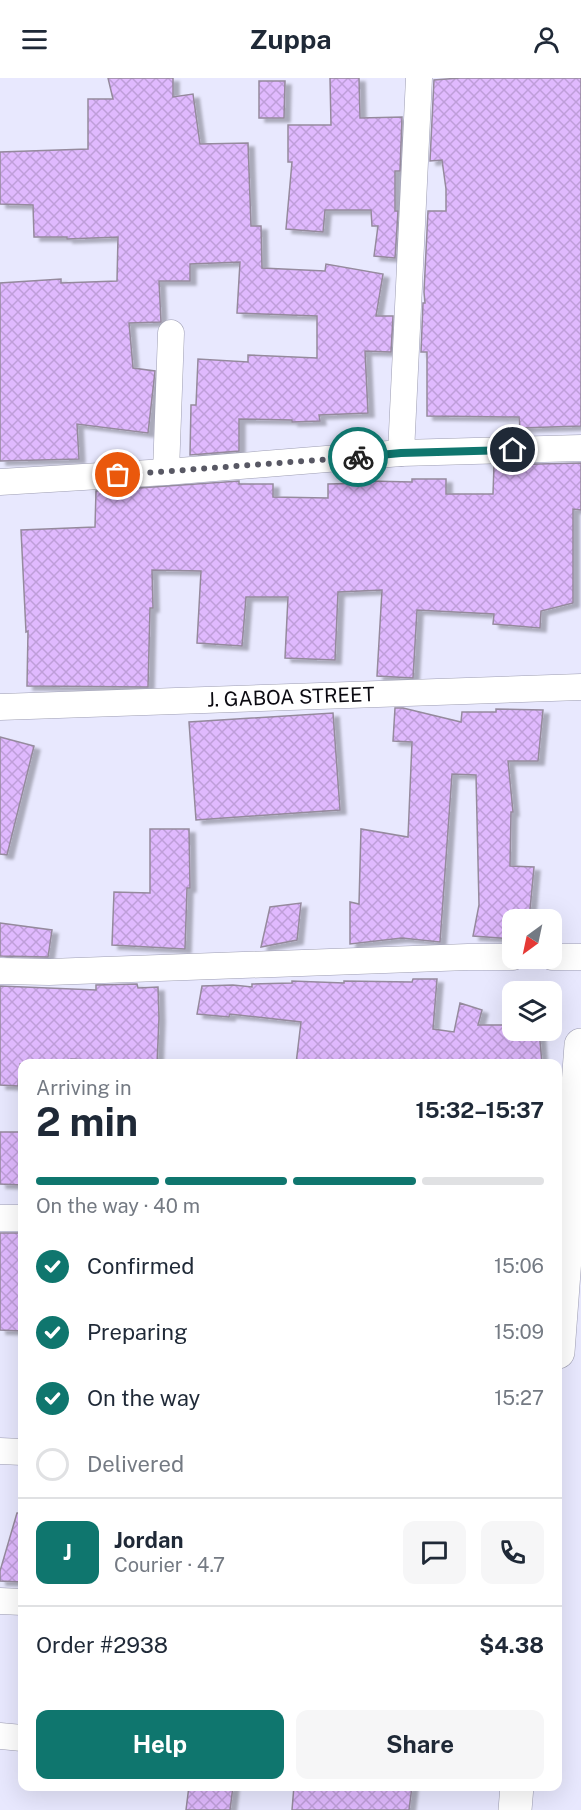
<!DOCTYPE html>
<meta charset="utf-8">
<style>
body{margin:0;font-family:"Public Sans",sans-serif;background:#f6f6f7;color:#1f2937;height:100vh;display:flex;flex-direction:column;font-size:22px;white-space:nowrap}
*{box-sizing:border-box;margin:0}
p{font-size:20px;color:#747a83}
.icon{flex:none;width:33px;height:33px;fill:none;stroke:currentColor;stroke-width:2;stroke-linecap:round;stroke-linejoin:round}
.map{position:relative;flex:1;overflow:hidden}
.panel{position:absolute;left:18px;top:981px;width:544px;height:732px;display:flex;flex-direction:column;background:#fff;border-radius:12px;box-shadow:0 6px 24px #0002}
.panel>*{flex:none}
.needle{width:39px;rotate:213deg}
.buttons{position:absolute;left:502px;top:831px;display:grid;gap:12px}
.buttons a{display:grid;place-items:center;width:60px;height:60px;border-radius:12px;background:#fff;box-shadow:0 6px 24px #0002;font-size:30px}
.pin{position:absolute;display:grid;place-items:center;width:51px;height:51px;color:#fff;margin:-26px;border:3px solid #fff;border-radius:50%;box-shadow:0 2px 6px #0007}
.courier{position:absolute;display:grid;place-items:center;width:60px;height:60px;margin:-30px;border:4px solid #0f766e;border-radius:50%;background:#fff;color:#222;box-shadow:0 2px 8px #0007}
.head em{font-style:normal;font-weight:700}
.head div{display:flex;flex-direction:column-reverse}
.head{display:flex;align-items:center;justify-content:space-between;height:102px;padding:0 18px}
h1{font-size:39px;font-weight:700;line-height:45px}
.bar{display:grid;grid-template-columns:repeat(4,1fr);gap:9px 6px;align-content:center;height:72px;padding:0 18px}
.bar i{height:8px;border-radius:4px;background:#e0e1e3}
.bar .selected{background:#0f766e}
.bar p{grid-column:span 4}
.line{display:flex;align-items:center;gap:15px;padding:0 18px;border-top:2px solid #e0e1e3}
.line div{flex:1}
.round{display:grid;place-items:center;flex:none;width:63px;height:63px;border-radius:12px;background:#f6f6f7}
ol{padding:0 18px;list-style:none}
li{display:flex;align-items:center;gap:18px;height:66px}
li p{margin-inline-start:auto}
li .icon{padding:6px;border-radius:50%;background:#0f766e;color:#fff;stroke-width:4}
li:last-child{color:#747a83}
li i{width:33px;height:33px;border:3px solid #e0e1e3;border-radius:50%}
.button{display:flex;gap:12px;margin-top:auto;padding:12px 18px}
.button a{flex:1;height:69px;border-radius:12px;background:#0f766e;color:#fff;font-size:24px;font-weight:700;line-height:69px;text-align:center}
.button a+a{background:#f6f6f7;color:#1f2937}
header{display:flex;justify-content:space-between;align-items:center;height:78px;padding:0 18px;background:#fff;font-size:27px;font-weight:700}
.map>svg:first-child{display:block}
.building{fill:url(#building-cross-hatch);stroke:#958a9d;stroke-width:1.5;filter:url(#shadow)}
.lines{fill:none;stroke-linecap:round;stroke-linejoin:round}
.minor-casing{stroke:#9d9db2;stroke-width:27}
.primary-casing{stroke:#9d9db2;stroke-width:34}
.minor{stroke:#fff;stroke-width:26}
.primary{stroke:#fff;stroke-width:33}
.done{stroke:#585864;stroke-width:6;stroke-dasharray:0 10.8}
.route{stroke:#0f766e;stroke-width:8}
.labels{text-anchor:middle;stroke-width:5;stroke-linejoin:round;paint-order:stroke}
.street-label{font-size:20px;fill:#0b0a11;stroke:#fff}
</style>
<header><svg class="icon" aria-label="menu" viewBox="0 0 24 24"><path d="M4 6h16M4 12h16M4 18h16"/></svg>Zuppa<svg class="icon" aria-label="person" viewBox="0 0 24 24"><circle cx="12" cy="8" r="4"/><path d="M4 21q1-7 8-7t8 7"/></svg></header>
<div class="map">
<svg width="581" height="1732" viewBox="0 0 581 1732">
<defs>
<pattern id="building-cross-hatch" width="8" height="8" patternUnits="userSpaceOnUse" patternTransform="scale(1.5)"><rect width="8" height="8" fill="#e0b9fe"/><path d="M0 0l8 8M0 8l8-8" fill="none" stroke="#bf9ed9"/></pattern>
<filter id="shadow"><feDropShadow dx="6" dy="4" stdDeviation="1.5" flood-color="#0004"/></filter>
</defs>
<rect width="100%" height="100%" fill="#e8e8fe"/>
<!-- building -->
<g class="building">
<polygon points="108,0 173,0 173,19 193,16 200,66 248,65 251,148 261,148 262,190 325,193 326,186 383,196 376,238 393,238 391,274 365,273 368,335 319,337 320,343 292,344 292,342 239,341 239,373 190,377 191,327 196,327 198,281 248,284 248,277 317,280 317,238 237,235 240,184 190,186 190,203 159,203 161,244 129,245 133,290 155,293 148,355 77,346 79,381 0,383 0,205 61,201 61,205 117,203 118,159 67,161 67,159 34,159 33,127 0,126 0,74 88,71 88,21 113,21"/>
<polygon points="330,0 359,0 360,40 402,39 400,93 395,93 395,133 398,133 395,180 374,178 378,148 372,148 371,132 325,132 323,154 286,151 292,84 288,84 288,47 331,47"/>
<polygon points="460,0 581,0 581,348 520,350 519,339 427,338 427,274 421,274 423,225 425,225 424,214 428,133 446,133 446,111 442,82 430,83 434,2"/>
<polygon points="259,3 285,3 284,40 259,40"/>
<polygon points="581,385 581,432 573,431 573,525 541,533 540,550 493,546 494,536 417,532 413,600 377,598 382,512 338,514 335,582 285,580 288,519 246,519 242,568 197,565 201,493 152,492 153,530 150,530 148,609 27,608 28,553 26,554 21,452 95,449 96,413 239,403 239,406 273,406 273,419 328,420 328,406 369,405 369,403 412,404 412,401 446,401 446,416 493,416 494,387"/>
<polygon points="395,630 403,630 461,644 462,634 496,634 496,631 543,632 538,683 508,683 513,734 511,734 510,788 534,789 529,842 513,842 513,861 473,858 479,827 476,697 452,696 440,864 402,860 350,866 350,824 359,826 361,751 408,759 412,664 393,663"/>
<polygon points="333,635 340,732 196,742 189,644"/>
<polygon points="0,659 34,668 7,777 0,776"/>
<polygon points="150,751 189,751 190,810 187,810 185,871 112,867 114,814 150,815"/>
<polygon points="301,825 297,862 261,869 270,829"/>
<polygon points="0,845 52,852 48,879 0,878"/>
<polygon points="413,901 437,901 433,951 454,954 460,925 482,932 478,947 513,947 513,952 539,952 542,986 296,986 301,944 230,936 229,939 197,936 202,908 233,907 252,909 252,906 292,905 292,903 344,905 344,903 412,904"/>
<polygon points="137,906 138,910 158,909 159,940 157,986 71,981 71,986 20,986 18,1008 0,1007 0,908 96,912 96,907"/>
<polygon points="0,1054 22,1054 22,1107 0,1106"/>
<polygon points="0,1155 19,1155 20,1171 22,1171 22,1253 0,1252"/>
<polygon points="17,1435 22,1435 22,1504 0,1503 0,1493"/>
<polygon points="189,1708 233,1708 230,1732 186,1732"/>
<polygon points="294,1708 412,1708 409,1732 292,1732"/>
</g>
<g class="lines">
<!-- minor casing -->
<g class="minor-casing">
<g id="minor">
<polyline points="401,375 419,0"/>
<polyline points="166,394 171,255"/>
<polyline points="0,404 166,394 401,375 581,370"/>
<path id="s1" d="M0,629l581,-20"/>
<polyline points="552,879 581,879"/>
<polyline points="0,893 49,894 468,879 513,879"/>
<polyline points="0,1140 22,1140"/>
<polyline points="0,1373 22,1374"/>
<polyline points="0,1523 22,1524"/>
<polyline points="0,1658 22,1660"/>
</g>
</g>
<!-- primary casing -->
<g class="primary-casing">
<g id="primary">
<polyline points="558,1274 581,967"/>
<polyline points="515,1732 517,1708"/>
</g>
</g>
<!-- minor -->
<use href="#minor" class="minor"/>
<!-- primary -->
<use href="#primary" class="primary"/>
</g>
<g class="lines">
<!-- done -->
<polyline class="done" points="118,397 358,379"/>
<!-- route -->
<polyline class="route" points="358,379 401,375 513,372"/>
</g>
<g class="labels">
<!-- street labels -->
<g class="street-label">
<text dy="7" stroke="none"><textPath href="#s1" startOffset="291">J. GABOA STREET</textPath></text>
</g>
</g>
</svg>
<div class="buttons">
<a><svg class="needle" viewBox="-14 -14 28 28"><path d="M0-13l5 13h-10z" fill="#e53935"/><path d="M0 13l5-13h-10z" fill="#747a83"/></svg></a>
<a><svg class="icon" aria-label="layers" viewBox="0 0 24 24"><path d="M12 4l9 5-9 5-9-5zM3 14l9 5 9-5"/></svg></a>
</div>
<div class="pin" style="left:118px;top:397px;background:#ea580c"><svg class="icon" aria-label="bag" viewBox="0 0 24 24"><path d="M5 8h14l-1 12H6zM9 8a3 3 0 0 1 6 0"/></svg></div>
<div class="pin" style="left:513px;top:372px;background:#1f2937"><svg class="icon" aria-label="home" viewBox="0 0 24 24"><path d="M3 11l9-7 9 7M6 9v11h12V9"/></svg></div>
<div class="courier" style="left:358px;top:379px"><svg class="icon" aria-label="bike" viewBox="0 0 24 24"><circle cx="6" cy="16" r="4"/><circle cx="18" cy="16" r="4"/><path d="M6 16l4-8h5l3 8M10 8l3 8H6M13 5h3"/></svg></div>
<section class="panel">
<div class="head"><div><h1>2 min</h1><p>Arriving in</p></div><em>15:32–15:37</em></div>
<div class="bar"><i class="selected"></i><i class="selected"></i><i class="selected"></i><i></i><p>On the way · 40 m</p></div>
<ol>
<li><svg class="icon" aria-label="check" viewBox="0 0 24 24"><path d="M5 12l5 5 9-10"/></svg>Confirmed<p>15:06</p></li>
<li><svg class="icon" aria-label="check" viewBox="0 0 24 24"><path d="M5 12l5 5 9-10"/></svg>Preparing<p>15:09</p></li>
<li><svg class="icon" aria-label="check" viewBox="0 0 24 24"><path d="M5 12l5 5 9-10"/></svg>On the way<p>15:27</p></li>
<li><i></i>Delivered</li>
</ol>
<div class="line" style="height:108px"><b class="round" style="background:#0f766e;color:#fff">J</b><div><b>Jordan</b><p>Courier · 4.7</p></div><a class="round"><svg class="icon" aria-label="chat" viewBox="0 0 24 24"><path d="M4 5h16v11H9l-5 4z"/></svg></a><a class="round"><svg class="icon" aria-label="phone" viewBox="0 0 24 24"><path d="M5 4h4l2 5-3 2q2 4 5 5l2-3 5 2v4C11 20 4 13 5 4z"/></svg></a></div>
<div class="line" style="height:78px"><div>Order #2938</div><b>$4.38</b></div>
<div class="button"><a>Help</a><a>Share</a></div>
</section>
</div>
